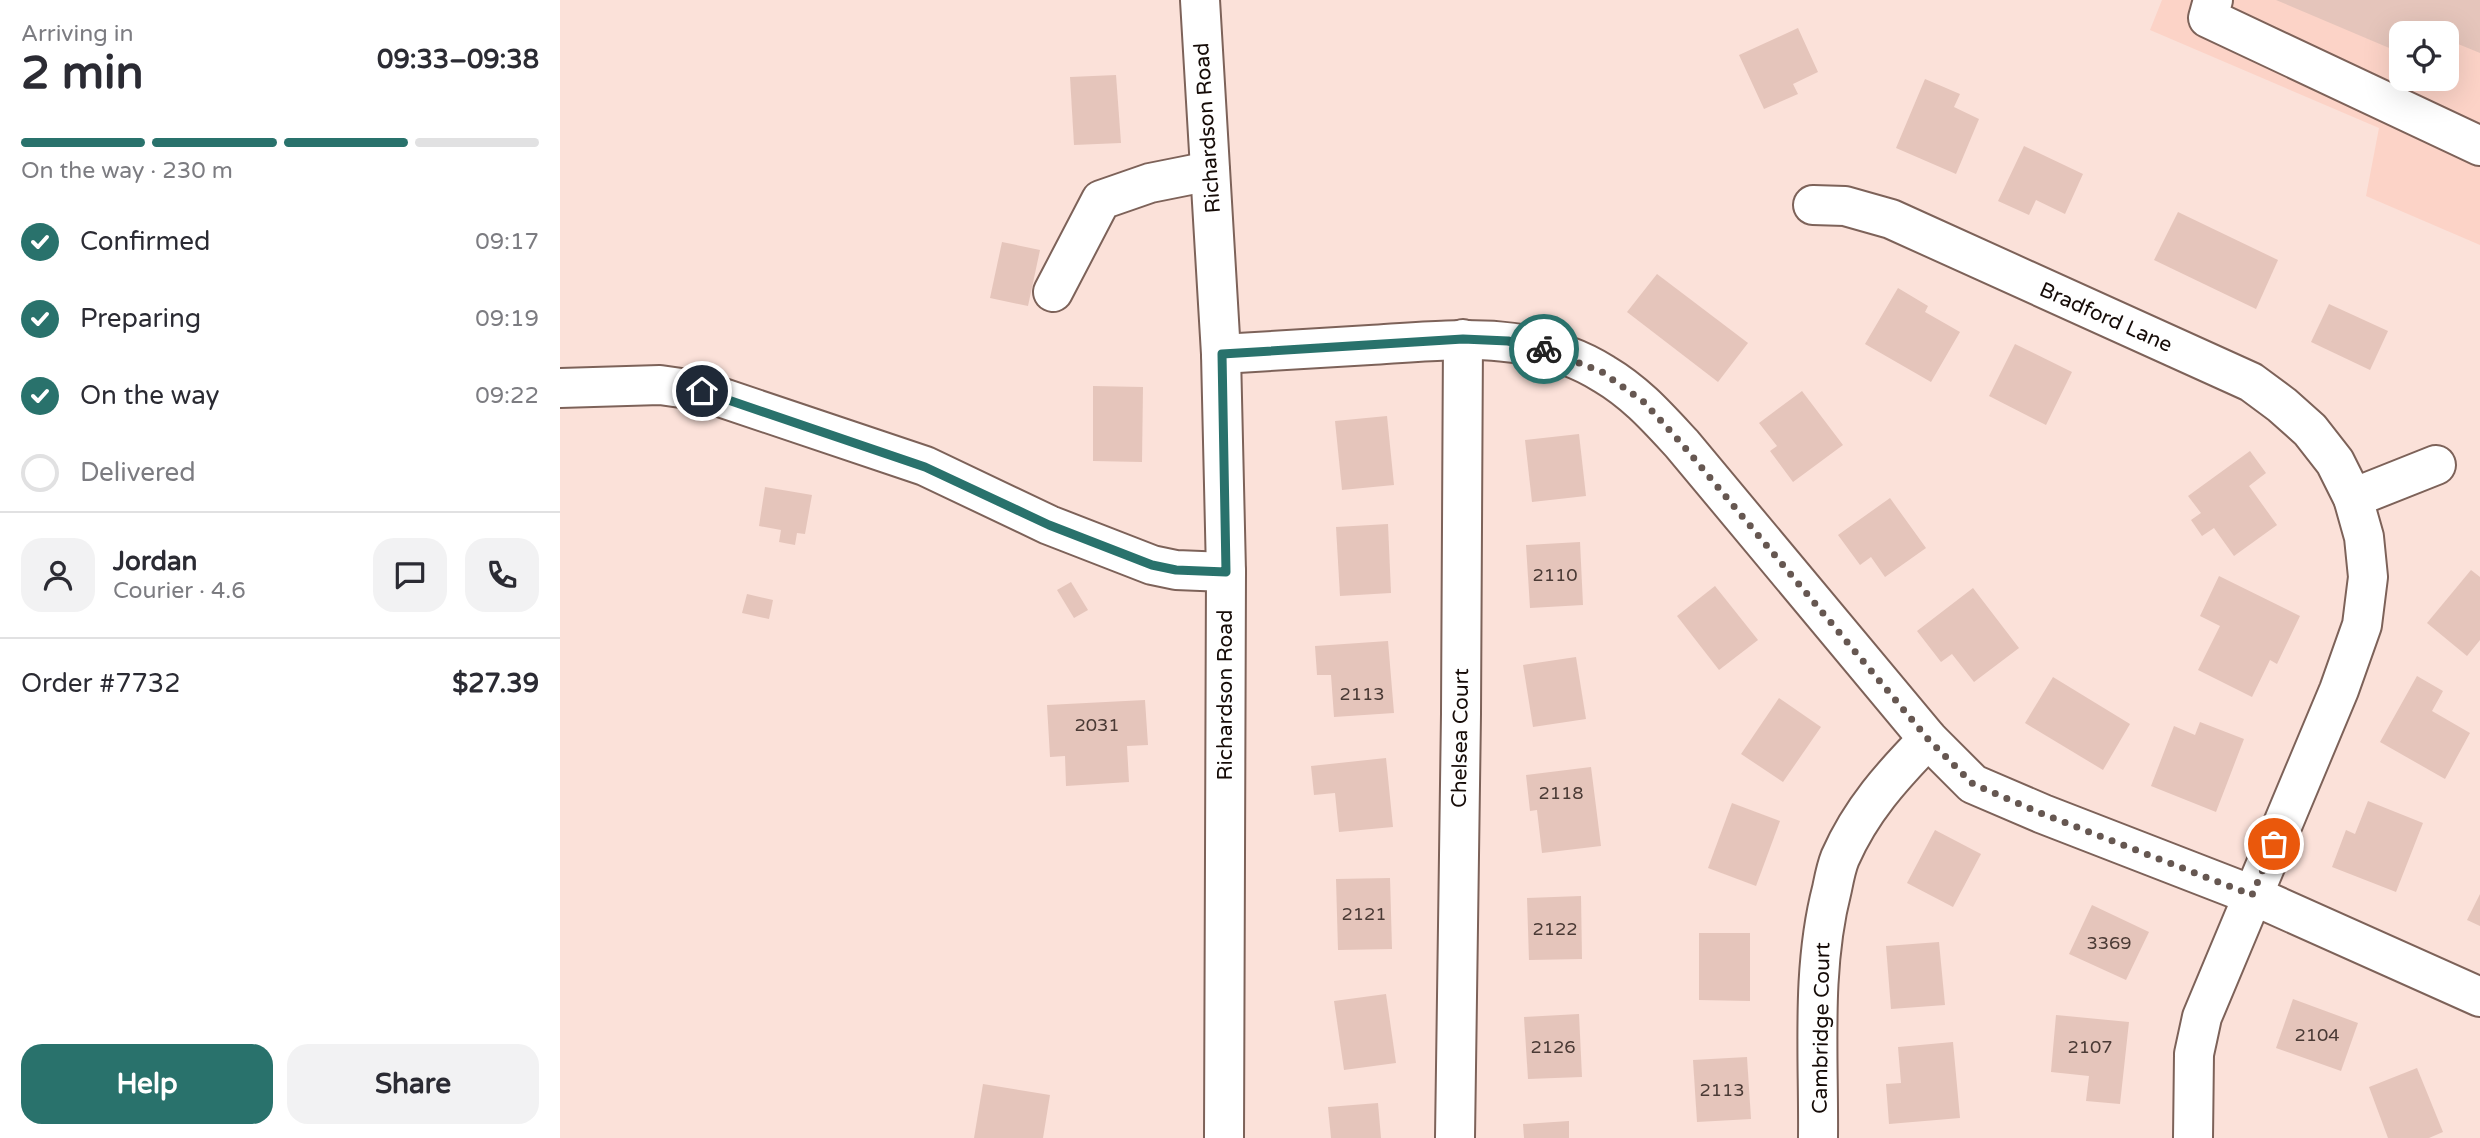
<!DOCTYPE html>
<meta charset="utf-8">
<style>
body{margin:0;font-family:"Varela Round",sans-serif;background:#f2f2f3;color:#2b2b33;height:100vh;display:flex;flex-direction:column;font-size:26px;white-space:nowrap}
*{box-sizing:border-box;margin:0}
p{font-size:23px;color:#7c7c81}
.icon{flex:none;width:38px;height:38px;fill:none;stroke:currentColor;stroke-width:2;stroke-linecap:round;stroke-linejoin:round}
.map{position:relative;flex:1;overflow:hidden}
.side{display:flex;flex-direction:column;background:#fff;width:560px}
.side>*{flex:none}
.tools{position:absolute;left:1829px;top:21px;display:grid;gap:14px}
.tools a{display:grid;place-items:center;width:70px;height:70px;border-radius:14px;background:#fff;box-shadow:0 7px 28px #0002;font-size:35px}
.pin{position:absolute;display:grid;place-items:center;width:60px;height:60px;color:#fff;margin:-30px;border:4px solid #fff;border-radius:50%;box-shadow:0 2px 7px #0007}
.courier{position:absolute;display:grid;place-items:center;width:70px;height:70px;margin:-35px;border:5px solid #29726c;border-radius:50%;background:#fff;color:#222;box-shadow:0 2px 9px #0007}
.overview em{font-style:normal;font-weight:700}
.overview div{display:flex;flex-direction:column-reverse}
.overview{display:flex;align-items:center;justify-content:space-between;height:119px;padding:0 21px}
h1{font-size:46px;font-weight:700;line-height:52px}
.bar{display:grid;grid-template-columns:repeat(4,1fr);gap:10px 7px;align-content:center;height:84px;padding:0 21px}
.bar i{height:9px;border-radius:5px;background:#e1e1e2}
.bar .active{background:#29726c}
.bar p{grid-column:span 4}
.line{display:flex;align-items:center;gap:18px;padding:0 21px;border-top:2px solid #e1e1e2}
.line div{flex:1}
.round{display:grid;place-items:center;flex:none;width:74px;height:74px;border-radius:21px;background:#f2f2f3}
ol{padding:0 21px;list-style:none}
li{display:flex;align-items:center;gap:21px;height:77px}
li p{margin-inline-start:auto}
li .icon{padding:7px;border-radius:50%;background:#29726c;color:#fff;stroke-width:4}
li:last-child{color:#7c7c81}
li i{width:38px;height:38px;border:4px solid #e1e1e2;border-radius:50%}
.button{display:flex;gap:14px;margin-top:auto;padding:14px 21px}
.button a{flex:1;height:80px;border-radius:21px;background:#29726c;color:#fff;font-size:28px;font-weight:700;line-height:80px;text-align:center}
.button a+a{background:#f2f2f3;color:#2b2b33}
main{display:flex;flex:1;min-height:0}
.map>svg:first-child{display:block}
.built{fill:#fcd3c7;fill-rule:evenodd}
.building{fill:#e5c5bb}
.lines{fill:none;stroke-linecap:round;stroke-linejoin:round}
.minor-casing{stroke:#7d6259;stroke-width:42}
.minor{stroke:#fff;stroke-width:38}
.done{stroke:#665751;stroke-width:7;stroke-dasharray:0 12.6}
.route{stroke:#29726c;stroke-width:9}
.labels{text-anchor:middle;stroke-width:5;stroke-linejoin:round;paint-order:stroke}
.number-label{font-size:18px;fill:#4a3a35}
.street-label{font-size:21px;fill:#160c08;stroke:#fff}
</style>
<main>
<section class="side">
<div class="overview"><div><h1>2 min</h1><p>Arriving in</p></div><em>09:33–09:38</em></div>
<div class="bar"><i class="active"></i><i class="active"></i><i class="active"></i><i></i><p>On the way · 230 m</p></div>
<ol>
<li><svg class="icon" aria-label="check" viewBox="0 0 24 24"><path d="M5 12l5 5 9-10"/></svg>Confirmed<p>09:17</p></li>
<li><svg class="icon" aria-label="check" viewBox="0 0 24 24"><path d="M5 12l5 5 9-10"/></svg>Preparing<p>09:19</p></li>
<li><svg class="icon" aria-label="check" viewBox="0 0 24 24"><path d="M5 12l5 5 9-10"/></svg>On the way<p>09:22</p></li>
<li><i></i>Delivered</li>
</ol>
<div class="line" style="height:126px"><a class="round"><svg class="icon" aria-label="person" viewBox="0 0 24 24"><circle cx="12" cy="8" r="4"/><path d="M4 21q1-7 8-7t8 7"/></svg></a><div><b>Jordan</b><p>Courier · 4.6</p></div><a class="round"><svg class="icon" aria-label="chat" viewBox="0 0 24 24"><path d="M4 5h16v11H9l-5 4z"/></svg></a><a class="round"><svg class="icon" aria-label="phone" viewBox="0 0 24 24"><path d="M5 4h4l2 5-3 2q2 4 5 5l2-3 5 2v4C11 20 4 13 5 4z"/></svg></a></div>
<div class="line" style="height:91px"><div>Order #7732</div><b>$27.39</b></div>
<div class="button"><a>Help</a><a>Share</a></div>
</section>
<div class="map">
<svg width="1920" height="1138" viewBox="0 0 1920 1138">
<rect width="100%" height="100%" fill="#fbe1d9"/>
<!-- built -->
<path class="built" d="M1602,0h318v245l-114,-49 13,-68 -229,-98zM1841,33h45v46h-45z"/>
<!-- building -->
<g class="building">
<polygon points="1716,0 1920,0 1920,53 1886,39 1886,33 1841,33 1841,53"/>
<polygon points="1238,28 1258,72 1233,84 1238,94 1204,109 1179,55"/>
<polygon points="556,75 561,143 514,145 510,77"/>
<polygon points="1365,79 1400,94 1394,107 1419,119 1396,174 1336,148"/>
<polygon points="1464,146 1523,174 1505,214 1476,200 1469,215 1438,201"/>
<polygon points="1618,212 1718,260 1696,309 1594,260"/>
<polygon points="442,242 480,250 468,306 430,298"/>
<polygon points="1097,274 1188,343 1158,382 1067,312"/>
<polygon points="1338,288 1368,306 1365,312 1400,332 1371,382 1305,344"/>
<polygon points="1769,304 1828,331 1810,370 1751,342"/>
<polygon points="1455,344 1512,372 1486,425 1429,396"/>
<polygon points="533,386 583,387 582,462 533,461"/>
<polygon points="1242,391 1283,445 1233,482 1210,451 1217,446 1199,423"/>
<polygon points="827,416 834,485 782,490 775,421"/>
<polygon points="1019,434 1026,496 972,502 965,440"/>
<polygon points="1690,451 1706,473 1689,486 1717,525 1674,556 1654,528 1642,536 1631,520 1641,513 1628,496"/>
<polygon points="205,487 252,495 245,534 237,533 235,545 219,542 221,530 199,526"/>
<polygon points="1330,498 1366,548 1325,577 1311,557 1300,565 1278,535"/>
<polygon points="828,524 831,593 780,596 776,527"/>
<polygon points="1020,542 1023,605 970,608 966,545"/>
<polygon points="1911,570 1920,577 1920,640 1907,656 1867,623"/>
<polygon points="1659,576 1740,616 1717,664 1710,660 1692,697 1638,670 1660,626 1640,616"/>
<polygon points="511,582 528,610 514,618 497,590"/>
<polygon points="1155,586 1198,640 1159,670 1117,616"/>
<polygon points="1413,588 1459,648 1414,682 1392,654 1381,662 1357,631"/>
<polygon points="187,594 213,600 209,619 182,613"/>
<polygon points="828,641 834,713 774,717 771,675 757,675 755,646"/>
<polygon points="1016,657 1026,719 973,727 963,665"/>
<polygon points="1857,676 1883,691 1872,711 1910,733 1885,779 1820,742"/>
<polygon points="1493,677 1570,724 1543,770 1465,723"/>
<polygon points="1219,698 1261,727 1223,782 1181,754"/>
<polygon points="585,700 588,745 567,746 569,782 506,786 505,756 490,757 487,705"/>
<polygon points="1640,722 1684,739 1656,812 1591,786 1614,726 1635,735"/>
<polygon points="826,758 833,827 779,832 775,793 754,795 751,766"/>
<polygon points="1031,767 1041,846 982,853 977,810 970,811 966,775"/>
<polygon points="1808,801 1863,823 1836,892 1772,867 1786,830 1795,834"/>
<polygon points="1172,803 1220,821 1196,886 1148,868"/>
<polygon points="1375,830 1421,854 1393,907 1347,883"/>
<polygon points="830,878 832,949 778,950 776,879"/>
<polygon points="1920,894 1920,926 1907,920"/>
<polygon points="1021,896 1022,959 969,960 967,898"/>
<polygon points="1532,905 1589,932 1566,980 1509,954"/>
<polygon points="1139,933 1190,933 1190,1001 1139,1000"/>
<polygon points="1379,942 1385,1005 1331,1009 1326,946"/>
<polygon points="826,994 836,1063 784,1070 774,1001"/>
<polygon points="1733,999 1798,1023 1781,1071 1716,1048"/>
<polygon points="1019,1014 1022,1077 968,1079 964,1017"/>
<polygon points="1496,1015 1569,1022 1560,1104 1526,1101 1529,1076 1491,1072"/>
<polygon points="1393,1042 1400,1118 1329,1124 1326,1084 1341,1083 1338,1047"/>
<polygon points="1187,1057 1191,1119 1137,1122 1133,1060"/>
<polygon points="1857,1068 1883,1132 1869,1138 1828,1138 1809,1087"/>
<polygon points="423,1084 490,1095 483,1138 414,1138"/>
<polygon points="818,1103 821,1138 771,1138 768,1107"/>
<polygon points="1009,1121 1009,1138 964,1138 963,1124"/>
</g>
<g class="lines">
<!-- minor casing -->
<g class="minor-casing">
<g id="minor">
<polyline points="640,0 661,354 666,572 664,1138"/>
<polyline points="1653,0 1648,18 1920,146"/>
<polyline points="1253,205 1285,206 1331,219 1691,382 1722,405 1750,430 1775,462 1793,498 1804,537 1808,577 1802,625 1779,690 1642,1017 1634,1054 1633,1138"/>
<polyline points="493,292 541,200 590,183 650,171"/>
<path d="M661,354c50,-3 100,-6 149,-9 79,-5 163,-16 234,29 32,19 53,43 78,70l246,295 45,45 70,30 209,81 228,102"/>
<polyline points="0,388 100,385 142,391 365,466 489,525 592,565 616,570 666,572"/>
<polyline points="1793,498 1876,465"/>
<polyline points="895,1138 901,714 903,339"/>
<path d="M1258,1138c1,-83 -7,-168 14,-249 2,-10 4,-21 8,-31 21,-48 52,-82 88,-119"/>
</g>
</g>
<!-- minor -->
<use href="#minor" class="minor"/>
</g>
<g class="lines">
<!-- done -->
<polyline class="done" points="984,349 1042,372 1084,402 1122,444 1368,739 1413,784 1483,814 1692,895 1714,844"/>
<!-- route -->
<polyline class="route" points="142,391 365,467 489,525 592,565 616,570 666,572 662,354 903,339 948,341 984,349"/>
</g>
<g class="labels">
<!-- number labels -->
<g class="number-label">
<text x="995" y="581">2110</text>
<text x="802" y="700">2113</text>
<text x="537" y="731">2031</text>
<text x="1001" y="799">2118</text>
<text x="804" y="920">2121</text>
<text x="995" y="935">2122</text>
<text x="1549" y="949">3369</text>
<text x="1757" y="1041">2104</text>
<text x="993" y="1053">2126</text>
<text x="1530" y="1053">2107</text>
<text x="1162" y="1096">2113</text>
</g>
<!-- street labels -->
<g class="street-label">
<text transform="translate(647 128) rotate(-94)" y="7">Richardson Road</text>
<text transform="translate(1546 317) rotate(24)" y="7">Bradford Lane</text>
<text transform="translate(665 695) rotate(-90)" y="7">Richardson Road</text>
<text transform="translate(900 738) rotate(-89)" y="7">Chelsea Court</text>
<text transform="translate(1261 1028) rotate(-89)" y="7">Cambridge Court</text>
</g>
</g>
</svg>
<div class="tools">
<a><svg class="icon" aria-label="locate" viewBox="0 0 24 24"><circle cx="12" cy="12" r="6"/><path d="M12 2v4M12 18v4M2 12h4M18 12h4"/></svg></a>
</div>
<div class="pin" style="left:1714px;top:844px;background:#ea580c"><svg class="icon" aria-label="bag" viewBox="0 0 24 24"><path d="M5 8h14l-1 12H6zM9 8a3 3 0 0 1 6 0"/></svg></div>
<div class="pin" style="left:142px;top:391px;background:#1f2937"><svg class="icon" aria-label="home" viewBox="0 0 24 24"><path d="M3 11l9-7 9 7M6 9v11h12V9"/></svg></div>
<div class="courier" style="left:984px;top:349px"><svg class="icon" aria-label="bike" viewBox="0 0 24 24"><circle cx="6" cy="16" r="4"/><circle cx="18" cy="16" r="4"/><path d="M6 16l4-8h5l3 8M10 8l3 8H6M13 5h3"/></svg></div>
</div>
</main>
